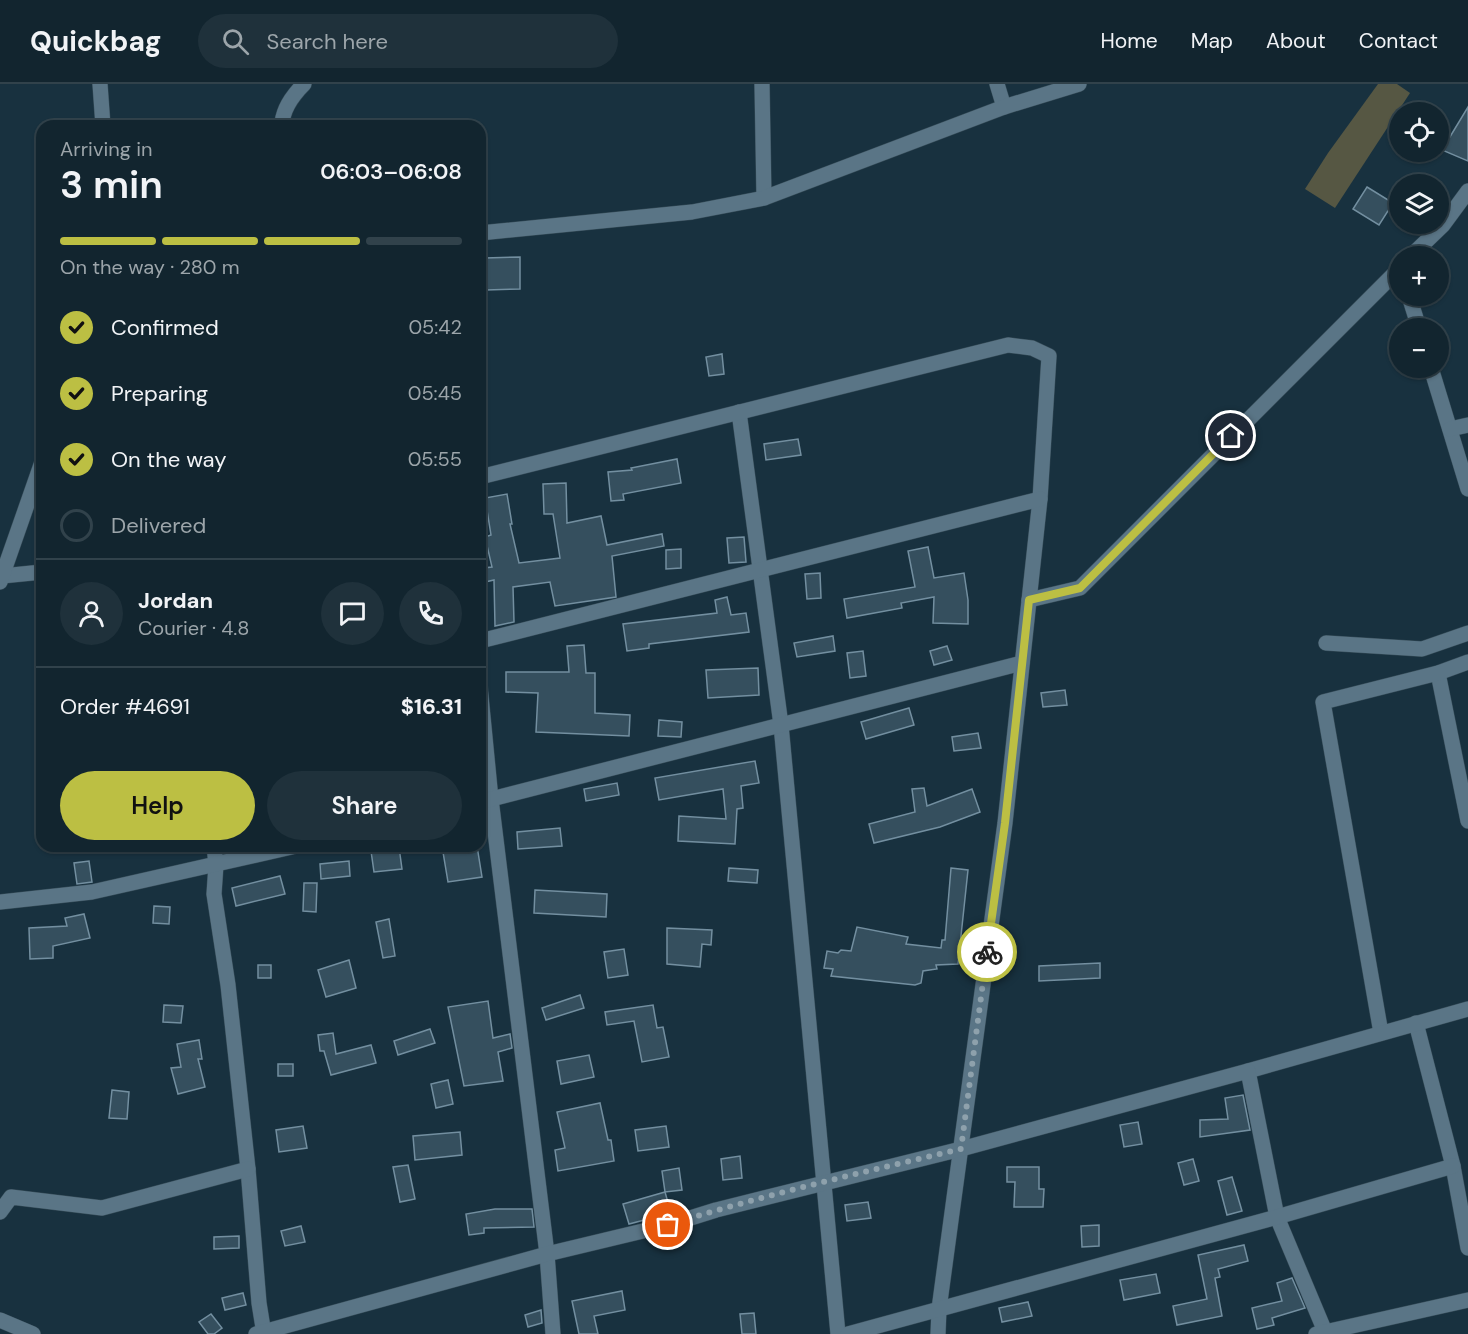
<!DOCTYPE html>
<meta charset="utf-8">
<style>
body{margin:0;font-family:"DM Sans",sans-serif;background:#1f313b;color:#f1f3f6;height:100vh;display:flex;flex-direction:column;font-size:22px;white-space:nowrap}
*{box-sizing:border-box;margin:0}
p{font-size:20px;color:#9ca5aa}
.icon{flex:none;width:33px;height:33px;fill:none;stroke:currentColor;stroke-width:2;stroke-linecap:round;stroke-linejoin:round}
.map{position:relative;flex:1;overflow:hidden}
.details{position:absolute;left:36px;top:36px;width:450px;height:732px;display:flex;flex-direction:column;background:#12252f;border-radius:18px;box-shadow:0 2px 4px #0004,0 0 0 2px #31424b}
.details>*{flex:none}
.tools{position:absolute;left:1389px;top:18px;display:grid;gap:12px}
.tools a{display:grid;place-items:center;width:60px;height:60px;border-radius:50%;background:#12252f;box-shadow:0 2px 4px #0004,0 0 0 2px #31424b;font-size:30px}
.pin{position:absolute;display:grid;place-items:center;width:51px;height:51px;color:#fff;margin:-26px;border:3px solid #fff;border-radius:50%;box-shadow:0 2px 6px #0007}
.courier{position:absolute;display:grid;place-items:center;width:60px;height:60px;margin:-30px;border:4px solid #bcbf43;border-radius:50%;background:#fff;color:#222;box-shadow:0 2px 8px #0007}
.summary em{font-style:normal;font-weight:600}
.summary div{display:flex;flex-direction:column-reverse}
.summary{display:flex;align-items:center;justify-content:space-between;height:102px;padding:0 24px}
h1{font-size:39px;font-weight:600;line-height:45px}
.bar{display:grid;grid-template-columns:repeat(4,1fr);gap:9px 6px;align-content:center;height:72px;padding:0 24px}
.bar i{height:8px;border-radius:4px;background:#31424b}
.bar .selected{background:#bcbf43}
.bar p{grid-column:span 4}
.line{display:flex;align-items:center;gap:15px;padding:0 24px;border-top:2px solid #31424b}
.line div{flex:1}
.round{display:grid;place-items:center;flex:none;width:63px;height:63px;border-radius:32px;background:#1f313b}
ol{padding:0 24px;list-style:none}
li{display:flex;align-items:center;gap:18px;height:66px}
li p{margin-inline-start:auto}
li .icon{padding:6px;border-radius:50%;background:#bcbf43;color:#111;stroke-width:4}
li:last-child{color:#9ca5aa}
li i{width:33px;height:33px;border:3px solid #31424b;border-radius:50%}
.cta{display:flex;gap:12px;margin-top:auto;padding:12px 24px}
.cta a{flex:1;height:69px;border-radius:36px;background:#bcbf43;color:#111;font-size:24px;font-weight:600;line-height:69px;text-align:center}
.cta a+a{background:#1f313b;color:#f1f3f6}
header{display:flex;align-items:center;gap:36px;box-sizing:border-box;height:84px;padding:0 30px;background:#12252f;border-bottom:2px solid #31424b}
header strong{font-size:28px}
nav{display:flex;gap:33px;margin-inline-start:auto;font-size:21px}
.search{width:420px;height:54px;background:#1f313b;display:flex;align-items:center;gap:15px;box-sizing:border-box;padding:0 21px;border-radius:33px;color:#9ca5aa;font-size:22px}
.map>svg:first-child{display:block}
.green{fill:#565743}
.building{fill:#354f5e;stroke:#738fa0;stroke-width:1.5}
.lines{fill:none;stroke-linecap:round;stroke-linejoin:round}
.minor-casing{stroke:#364c58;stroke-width:16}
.minor{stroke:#5a7586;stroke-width:15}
.done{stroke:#8ea1ac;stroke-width:6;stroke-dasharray:0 10.8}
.route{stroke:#bcbf43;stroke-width:8}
</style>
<header>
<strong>Quickbag</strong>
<div class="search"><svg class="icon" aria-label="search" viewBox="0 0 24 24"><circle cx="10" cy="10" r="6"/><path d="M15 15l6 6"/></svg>Search here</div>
<nav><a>Home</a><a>Map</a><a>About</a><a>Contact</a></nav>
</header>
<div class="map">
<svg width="1468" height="1250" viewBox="0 0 1468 1250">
<rect width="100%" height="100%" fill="#18313f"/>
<!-- green -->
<polygon class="green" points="1378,0 1397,0 1410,9 1335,124 1305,105 1328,69"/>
<!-- building -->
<g class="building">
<polygon points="1468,23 1468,77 1442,66"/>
<polygon points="1367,103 1393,119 1379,141 1353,125"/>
<polygon points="520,173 520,205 486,206 485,174"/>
<polygon points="722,270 724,290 709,292 706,273"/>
<polygon points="798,355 801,371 766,376 764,360"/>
<polygon points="677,375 681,399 623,410 624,416 611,417 608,388 632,386 631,384"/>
<polygon points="566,399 567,439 601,432 607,461 662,450 664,462 612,472 616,513 555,522 550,498 513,503 514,538 495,542 494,496 485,498 483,484 492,483 485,453 491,451 485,414 507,410 512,440 510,440 519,479 560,474 553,430 544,430 543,400"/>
<polygon points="744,453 746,478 729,479 727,454"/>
<polygon points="928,463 934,494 964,489 968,516 968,540 933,539 934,513 901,519 902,524 847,534 844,515 915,503 908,467"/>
<polygon points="681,465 681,484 666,485 666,466"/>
<polygon points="820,489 821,514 807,515 805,490"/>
<polygon points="727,513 731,531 746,529 749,548 649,560 649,564 627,567 623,540 717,529 715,516"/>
<polygon points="833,552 835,567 797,573 794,559"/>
<polygon points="584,561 586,589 595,589 595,629 630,631 629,652 536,648 538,609 506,608 506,588 569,588 567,562"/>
<polygon points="947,562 952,576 934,581 930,567"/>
<polygon points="863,567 866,592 850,594 847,569"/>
<polygon points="758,584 759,611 708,614 706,586"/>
<polygon points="1065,606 1067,621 1043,623 1041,609"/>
<polygon points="909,624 914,641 866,655 861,638"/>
<polygon points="659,636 682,638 681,653 658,652"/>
<polygon points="978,649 981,664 954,667 952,653"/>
<polygon points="755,677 759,699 741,702 743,724 737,725 735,760 678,757 679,732 726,735 723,705 659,716 655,694"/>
<polygon points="617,699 619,711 586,717 584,705"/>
<polygon points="924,704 927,722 972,705 980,728 940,743 874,759 869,740 915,728 912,705"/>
<polygon points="560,744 562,762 518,765 517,748"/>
<polygon points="442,762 477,762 482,793 448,798"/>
<polygon points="399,763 402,785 374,788 371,767"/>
<polygon points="89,777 92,798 77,800 74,779"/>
<polygon points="349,777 350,792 321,795 320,780"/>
<polygon points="729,784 758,786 757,799 728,797"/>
<polygon points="951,784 968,786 958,880 936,881 937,885 923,887 921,899 915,901 831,892 833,885 824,884 827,867 838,869 841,866 851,867 857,843 908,853 906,860 941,864 942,856 945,856"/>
<polygon points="280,792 285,810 236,822 232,804"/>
<polygon points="304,799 317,799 316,828 303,827"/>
<polygon points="535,806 607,810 606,833 534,829"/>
<polygon points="154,822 170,823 169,840 153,839"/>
<polygon points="84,830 90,854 53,862 53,874 30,875 29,844 67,842 65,834"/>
<polygon points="389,835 395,872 383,874 376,838"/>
<polygon points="667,844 712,846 711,861 702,860 700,883 667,880"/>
<polygon points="624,865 628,891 608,894 604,868"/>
<polygon points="349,876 356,904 326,913 318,886"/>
<polygon points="1100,879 1100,894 1039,897 1039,882"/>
<rect x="258" y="881" width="13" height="13"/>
<polygon points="580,911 584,924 546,936 542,924"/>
<polygon points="488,917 493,954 510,950 512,964 498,968 503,997 464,1002 448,923"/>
<polygon points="164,921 183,922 181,939 163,938"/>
<polygon points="653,921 657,944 663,943 669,973 642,978 634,937 607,941 605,928"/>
<polygon points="430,945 435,959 398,971 394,957"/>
<polygon points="333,949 336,970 371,961 376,979 331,991 324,967 320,967 318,951"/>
<polygon points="199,956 202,975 198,975 205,1003 178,1010 171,984 181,983 177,960"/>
<polygon points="589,971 594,993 561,1000 557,977"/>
<rect x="278" y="980" width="15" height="12"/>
<polygon points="448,996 453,1020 436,1024 431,1000"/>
<polygon points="112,1006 129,1008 127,1035 109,1034"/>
<polygon points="1243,1011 1250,1046 1200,1053 1200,1036 1228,1035 1225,1014"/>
<polygon points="600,1019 608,1056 611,1056 614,1077 558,1087 555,1066 565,1064 557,1028"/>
<polygon points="1138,1038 1142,1060 1124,1063 1120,1041"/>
<polygon points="303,1042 307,1064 279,1068 276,1046"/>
<polygon points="666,1042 669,1063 638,1067 635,1046"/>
<polygon points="460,1048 462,1071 415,1076 413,1052"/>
<polygon points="740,1072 742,1094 723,1096 721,1075"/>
<polygon points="1193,1075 1199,1097 1184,1101 1178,1079"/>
<polygon points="408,1081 415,1115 400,1118 393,1083"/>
<polygon points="1007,1083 1039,1083 1039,1105 1044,1105 1043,1123 1014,1123 1015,1098 1007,1098"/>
<polygon points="679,1084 682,1106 665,1108 662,1087"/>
<polygon points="1232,1093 1242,1127 1227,1131 1218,1097"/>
<polygon points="665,1108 671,1129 629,1140 623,1120"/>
<polygon points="868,1118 871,1134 847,1137 845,1121"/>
<polygon points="495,1125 532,1125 534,1143 484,1144 484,1149 469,1151 466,1130"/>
<polygon points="1099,1141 1099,1162 1082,1163 1081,1142"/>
<polygon points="301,1142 305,1158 285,1162 281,1147"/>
<polygon points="239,1152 239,1164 214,1165 214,1153"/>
<polygon points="1244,1161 1248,1177 1218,1185 1220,1193 1215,1194 1222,1232 1177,1241 1173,1222 1207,1215 1198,1171"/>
<polygon points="1156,1190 1160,1209 1124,1216 1120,1196"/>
<polygon points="1292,1194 1305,1224 1272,1234 1274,1241 1257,1245 1252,1224 1282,1217 1277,1199"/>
<polygon points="622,1207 625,1226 594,1232 598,1250 579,1250 572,1217"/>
<polygon points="243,1209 246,1221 225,1226 222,1214"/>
<polygon points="1028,1218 1032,1232 1002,1238 999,1224"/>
<polygon points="541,1226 542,1239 528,1243 525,1231"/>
<polygon points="754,1229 756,1250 742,1250 740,1230"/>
<polygon points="211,1230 222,1244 214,1250 208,1250 199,1238"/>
</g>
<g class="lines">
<!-- minor casing -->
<g class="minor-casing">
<g id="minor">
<polyline points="100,0 103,42"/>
<polyline points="762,0 764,114"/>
<polyline points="997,0 1004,23"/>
<path d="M282,42c0,-16 11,-31 22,-42"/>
<polyline points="480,149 692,128 764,114 1004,23 1079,0"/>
<polyline points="1411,172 1443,141 1468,107"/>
<polyline points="1409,212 1419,244"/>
<polyline points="1431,284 1468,405"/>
<polyline points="739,328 781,641 838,1250"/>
<polyline points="1450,345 1468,341"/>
<polyline points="480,393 1008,261 1032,264 1049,272 1040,415 1005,739 954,1114 939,1225 938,1250"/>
<polyline points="2,492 42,488"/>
<polyline points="0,498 42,378"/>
<polyline points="1029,516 1080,504 1400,184"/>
<polyline points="480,557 1040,415"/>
<polyline points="1326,559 1422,565 1468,549"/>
<polyline points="1438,589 1468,737"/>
<polyline points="480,602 491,715 547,1170 553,1250"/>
<polyline points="480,718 1022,579"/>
<polyline points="214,762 216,781 214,810 228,901 248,1085 259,1219 264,1250"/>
<polyline points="0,818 92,808 296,762"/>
<polyline points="1416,939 1453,1082 1468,1164"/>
<polyline points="1381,949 1323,618 1438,589 1468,578"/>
<polyline points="1248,987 1468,925"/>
<polyline points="0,1128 11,1113 102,1124 248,1085"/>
<polyline points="0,1236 33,1250"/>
<polyline points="256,1250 547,1170 668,1141 716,1126 961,1065 1248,987 1277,1133 1326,1250"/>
<polyline points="848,1250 1277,1133 1453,1082"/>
<polyline points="1316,1250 1468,1216"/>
</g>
</g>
<!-- minor -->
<use href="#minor" class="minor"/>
</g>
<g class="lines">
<!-- done -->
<path class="done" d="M668,1141c96,-30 195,-53 293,-76l26,-197"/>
<!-- route -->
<polyline class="route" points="987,868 1005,739 1029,516 1080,504 1231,352"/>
</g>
</svg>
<div class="tools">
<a><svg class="icon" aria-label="locate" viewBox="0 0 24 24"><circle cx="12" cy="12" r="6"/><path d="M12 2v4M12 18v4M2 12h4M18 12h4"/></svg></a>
<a><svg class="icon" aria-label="layers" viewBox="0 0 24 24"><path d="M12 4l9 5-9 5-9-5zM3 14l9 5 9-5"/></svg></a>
<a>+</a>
<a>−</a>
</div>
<div class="pin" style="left:668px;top:1141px;background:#ea580c"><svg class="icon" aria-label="bag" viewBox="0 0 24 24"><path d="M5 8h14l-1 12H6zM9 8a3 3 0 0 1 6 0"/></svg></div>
<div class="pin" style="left:1231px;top:352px;background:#1f2937"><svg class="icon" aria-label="home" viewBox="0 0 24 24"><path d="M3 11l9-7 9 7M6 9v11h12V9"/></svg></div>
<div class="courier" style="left:987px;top:868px"><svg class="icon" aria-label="bike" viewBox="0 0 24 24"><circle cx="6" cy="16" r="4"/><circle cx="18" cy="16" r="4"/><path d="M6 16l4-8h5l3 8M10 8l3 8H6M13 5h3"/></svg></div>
<section class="details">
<div class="summary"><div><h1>3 min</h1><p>Arriving in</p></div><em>06:03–06:08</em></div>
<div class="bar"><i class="selected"></i><i class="selected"></i><i class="selected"></i><i></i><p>On the way · 280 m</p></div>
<ol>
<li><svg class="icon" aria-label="check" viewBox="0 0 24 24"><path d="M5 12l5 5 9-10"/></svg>Confirmed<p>05:42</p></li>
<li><svg class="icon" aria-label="check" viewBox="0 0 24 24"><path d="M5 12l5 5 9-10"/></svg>Preparing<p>05:45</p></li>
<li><svg class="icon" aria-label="check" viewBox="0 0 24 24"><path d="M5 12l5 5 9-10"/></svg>On the way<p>05:55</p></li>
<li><i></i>Delivered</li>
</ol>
<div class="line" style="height:108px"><a class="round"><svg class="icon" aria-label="person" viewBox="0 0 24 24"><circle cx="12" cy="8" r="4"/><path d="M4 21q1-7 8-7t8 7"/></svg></a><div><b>Jordan</b><p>Courier · 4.8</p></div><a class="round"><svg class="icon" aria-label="chat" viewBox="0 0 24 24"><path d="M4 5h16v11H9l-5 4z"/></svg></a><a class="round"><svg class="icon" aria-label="phone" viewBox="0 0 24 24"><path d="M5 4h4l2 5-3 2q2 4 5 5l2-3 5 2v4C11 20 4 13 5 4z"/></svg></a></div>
<div class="line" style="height:78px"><div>Order #4691</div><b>$16.31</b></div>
<div class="cta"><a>Help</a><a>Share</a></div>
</section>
</div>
